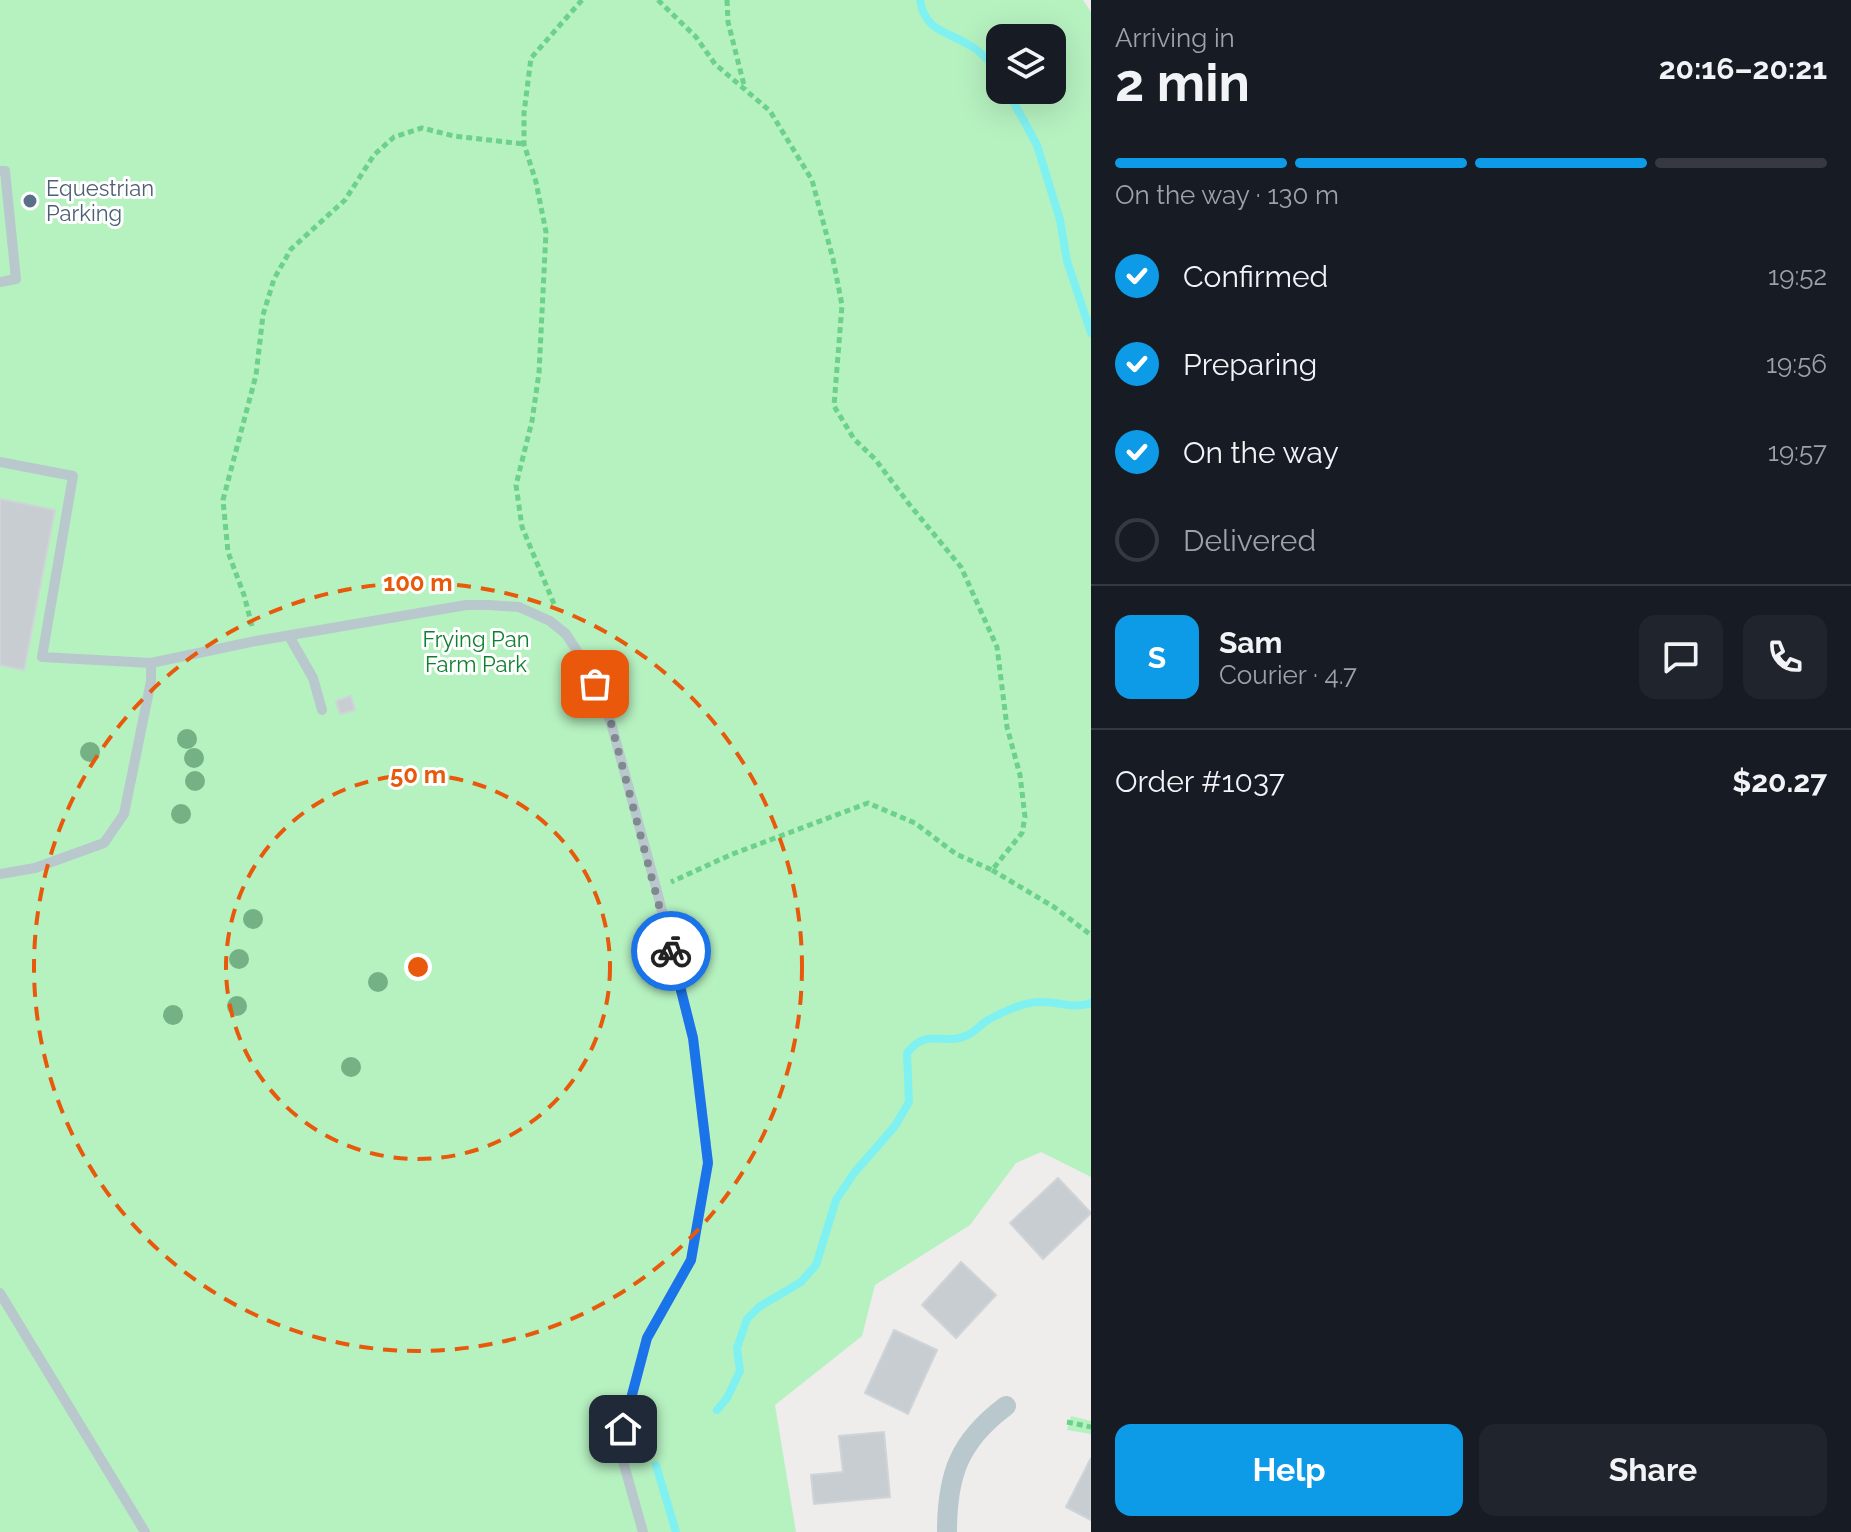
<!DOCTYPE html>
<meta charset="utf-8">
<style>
body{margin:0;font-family:Raleway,sans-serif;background:#20242c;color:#f1f3f6;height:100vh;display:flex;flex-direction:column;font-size:30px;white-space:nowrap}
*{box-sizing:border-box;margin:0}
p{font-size:26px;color:#9ea1a6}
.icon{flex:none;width:44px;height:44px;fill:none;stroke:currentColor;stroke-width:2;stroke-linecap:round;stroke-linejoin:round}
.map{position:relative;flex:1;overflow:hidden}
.details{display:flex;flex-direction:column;background:#171b24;width:760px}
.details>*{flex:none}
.fabs{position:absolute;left:986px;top:24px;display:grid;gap:16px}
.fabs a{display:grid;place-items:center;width:80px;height:80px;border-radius:16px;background:#171b24;box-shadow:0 8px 32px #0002;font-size:40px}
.pin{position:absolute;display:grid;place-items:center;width:68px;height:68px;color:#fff;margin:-34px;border-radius:16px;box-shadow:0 4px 12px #0006}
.courier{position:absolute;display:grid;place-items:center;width:80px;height:80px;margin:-40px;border:6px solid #1a73e8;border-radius:50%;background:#fff;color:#222;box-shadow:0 2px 10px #0007}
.head em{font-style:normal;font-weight:700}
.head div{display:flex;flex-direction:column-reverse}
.head{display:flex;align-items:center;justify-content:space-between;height:136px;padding:0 24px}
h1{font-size:52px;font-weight:700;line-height:60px}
.bar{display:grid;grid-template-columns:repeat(4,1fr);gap:12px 8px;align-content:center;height:96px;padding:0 24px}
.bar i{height:10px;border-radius:6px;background:#363941}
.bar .selected{background:#0d9be8}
.bar p{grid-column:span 4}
.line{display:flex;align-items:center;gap:20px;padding:0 24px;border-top:2px solid #363941}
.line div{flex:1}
.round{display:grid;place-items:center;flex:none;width:84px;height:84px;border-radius:16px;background:#20242c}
ol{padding:0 24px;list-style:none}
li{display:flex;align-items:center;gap:24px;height:88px}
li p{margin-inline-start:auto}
li .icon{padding:8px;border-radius:50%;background:#0d9be8;color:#fff;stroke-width:4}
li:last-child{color:#9ea1a6}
li i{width:44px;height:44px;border:4px solid #363941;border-radius:50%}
.action{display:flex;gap:16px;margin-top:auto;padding:16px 24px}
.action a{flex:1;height:92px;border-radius:16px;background:#0d9be8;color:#fff;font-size:32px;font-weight:700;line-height:92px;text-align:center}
.action a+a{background:#20242c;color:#f1f3f6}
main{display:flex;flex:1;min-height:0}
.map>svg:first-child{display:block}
.green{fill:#b6f1c0;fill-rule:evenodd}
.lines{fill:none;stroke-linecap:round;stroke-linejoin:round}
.stream{stroke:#80f1f1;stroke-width:8}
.building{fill:#c8cdd2;stroke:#cfd4d8;stroke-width:2}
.path{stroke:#6cd18a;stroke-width:5;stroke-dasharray:6 4;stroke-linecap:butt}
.service{stroke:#b9c8cd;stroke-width:10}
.minor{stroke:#b9c8cd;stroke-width:20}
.tree{fill:#74b185}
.done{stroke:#7f898e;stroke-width:8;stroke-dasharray:0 14.4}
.route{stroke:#1a73e8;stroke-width:10}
.ring{fill:none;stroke:#e8590c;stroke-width:4;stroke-dasharray:14 10}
.service-dot{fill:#5c6f8a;stroke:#fff;stroke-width:3}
.labels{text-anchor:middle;stroke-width:6;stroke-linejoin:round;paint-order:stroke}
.service-label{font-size:22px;fill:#4e5e75;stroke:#fff;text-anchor:start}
.park-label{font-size:22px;fill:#108030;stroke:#fff}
.centre{fill:#e8590c;stroke:#fff;stroke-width:4}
.ring-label{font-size:24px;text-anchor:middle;font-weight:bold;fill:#e8590c;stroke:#fff;stroke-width:6;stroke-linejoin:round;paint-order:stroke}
</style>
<main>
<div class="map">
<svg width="1091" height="1532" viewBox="0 0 1091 1532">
<rect width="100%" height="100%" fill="#efecec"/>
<!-- green -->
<g class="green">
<path d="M0,0h1083l8,12v1165l-50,-25 -25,11 -46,62 -95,60 -13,51 -87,69 21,127h-796zM1000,38h52v52h-52z"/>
<polygon points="1071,1416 1091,1421 1091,1434 1067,1430"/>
</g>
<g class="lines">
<!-- stream -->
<g class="stream">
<path d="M920,0c5,32 27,31 49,45 14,7 23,19 31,32"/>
<polyline points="1007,90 1037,145 1060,220 1067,261 1091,333"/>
<path d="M717,1410l10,-12 13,-27 -3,-23 10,-29 12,-12 42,-25 15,-17 20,-65 18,-27 41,-47 14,-24 -2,-49c21,-27 35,-6 61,-18 8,-4 13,-11 20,-15 14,-8 38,-19 54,-18 18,0 31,7 49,1"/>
<polyline points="656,1465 676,1532"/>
</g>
</g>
<!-- building -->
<g class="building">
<polygon points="0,499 55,510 24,670 0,665"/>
<polygon points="351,696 355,710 340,714 336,701"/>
<polygon points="1058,1178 1091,1213 1043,1259 1010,1223"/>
<polygon points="961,1262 996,1295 956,1338 922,1305"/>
<polygon points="894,1330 937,1350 908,1414 865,1393"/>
<polygon points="884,1432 890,1497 814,1504 811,1475 843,1472 839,1436"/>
<polygon points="1091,1458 1091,1520 1066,1507"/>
</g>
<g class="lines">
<!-- path -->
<g class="path">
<polyline points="658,0 696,37 715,64 770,111 812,180 833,259 842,305 834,406 854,439 875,459 909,504 961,567 997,647 1007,727 1020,775 1025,817 1022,833 992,870 956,854 915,823 868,803 730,855 671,882"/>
<polyline points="727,0 728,22 745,89"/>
<polyline points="554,604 522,527 516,485 532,421 539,373 546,232 536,182 524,144 524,113 531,58 582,0"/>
<polyline points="252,626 244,595 228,552 223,500 256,375 263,315 274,279 291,249 345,200 374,155 394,137 422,128 454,136 524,144"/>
<polyline points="992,870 1054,907 1091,935"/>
<polyline points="1067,1422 1091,1427"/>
</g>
<!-- service -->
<g class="service">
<polyline points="0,171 5,171 16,279 0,282"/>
<polyline points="0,462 73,476 42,657 151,663"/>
<polyline points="289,636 313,678 322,710"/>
<polyline points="0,874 35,868 104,843 124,814 151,681 151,663 256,641 466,605 489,605 519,607 550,621 566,634 586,665 611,723 657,891 693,1038 708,1163 691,1260 647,1338 623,1429 621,1454 643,1532"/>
<polyline points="0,1293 145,1532"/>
</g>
<!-- minor -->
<path class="minor" d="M947,1532c0,-57 12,-91 59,-126"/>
</g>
<!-- trees -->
<g class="tree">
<circle cx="187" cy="739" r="10"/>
<circle cx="90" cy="752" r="10"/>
<circle cx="194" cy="758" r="10"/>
<circle cx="195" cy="781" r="10"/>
<circle cx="181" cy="814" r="10"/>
<circle cx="253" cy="919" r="10"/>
<circle cx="239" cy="959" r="10"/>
<circle cx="378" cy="982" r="10"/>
<circle cx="237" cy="1006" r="10"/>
<circle cx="173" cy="1015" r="10"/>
<circle cx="351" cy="1067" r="10"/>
</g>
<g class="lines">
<!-- done -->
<polyline class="done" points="595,684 611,723 671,951"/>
<!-- route -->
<polyline class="route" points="623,1429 647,1338 691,1260 708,1163 693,1038 671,951"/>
</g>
<!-- distance rings -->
<g class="ring">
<circle cx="418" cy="967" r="192"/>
<circle cx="418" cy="967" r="384"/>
</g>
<!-- markers -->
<circle class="service-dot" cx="30" cy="201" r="8"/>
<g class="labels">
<!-- service labels -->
<g class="service-label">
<text x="46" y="196">Equestrian<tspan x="46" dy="25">Parking</tspan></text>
</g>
<!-- park labels -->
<g class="park-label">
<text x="476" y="647">Frying Pan<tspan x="476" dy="25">Farm Park</tspan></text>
</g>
</g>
<circle cx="418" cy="967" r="12" class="centre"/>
<g class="ring-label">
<text x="418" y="591">100 m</text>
<text x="418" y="783">50 m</text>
</g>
</svg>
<div class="fabs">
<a><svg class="icon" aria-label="layers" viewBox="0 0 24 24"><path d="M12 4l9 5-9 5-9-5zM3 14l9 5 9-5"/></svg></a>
</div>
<div class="pin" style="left:595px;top:684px;background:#ea580c"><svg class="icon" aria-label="bag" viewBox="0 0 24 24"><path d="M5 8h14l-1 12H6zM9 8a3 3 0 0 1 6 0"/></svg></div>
<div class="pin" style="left:623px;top:1429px;background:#1f2937"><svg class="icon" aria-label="home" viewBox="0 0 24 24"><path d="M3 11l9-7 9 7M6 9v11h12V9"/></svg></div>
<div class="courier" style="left:671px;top:951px"><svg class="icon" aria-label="bike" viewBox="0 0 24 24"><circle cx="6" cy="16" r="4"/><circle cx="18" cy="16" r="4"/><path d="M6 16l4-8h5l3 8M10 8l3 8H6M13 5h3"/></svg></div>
</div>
<section class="details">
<div class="head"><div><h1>2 min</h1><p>Arriving in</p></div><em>20:16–20:21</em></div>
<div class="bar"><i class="selected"></i><i class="selected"></i><i class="selected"></i><i></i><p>On the way · 130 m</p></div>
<ol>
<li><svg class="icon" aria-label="check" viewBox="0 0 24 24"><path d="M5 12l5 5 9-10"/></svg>Confirmed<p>19:52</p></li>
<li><svg class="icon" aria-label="check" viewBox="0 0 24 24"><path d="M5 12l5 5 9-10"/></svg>Preparing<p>19:56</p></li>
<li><svg class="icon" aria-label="check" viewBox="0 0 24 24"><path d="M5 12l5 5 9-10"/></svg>On the way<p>19:57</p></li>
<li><i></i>Delivered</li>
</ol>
<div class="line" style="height:144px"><b class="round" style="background:#0d9be8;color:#fff">S</b><div><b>Sam</b><p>Courier · 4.7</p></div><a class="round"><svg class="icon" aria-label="chat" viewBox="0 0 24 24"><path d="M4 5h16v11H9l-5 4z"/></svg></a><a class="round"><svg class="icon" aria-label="phone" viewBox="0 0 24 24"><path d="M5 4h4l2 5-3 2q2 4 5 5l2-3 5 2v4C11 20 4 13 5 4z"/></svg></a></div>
<div class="line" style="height:104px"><div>Order #1037</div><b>$20.27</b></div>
<div class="action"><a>Help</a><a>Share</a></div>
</section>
</main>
